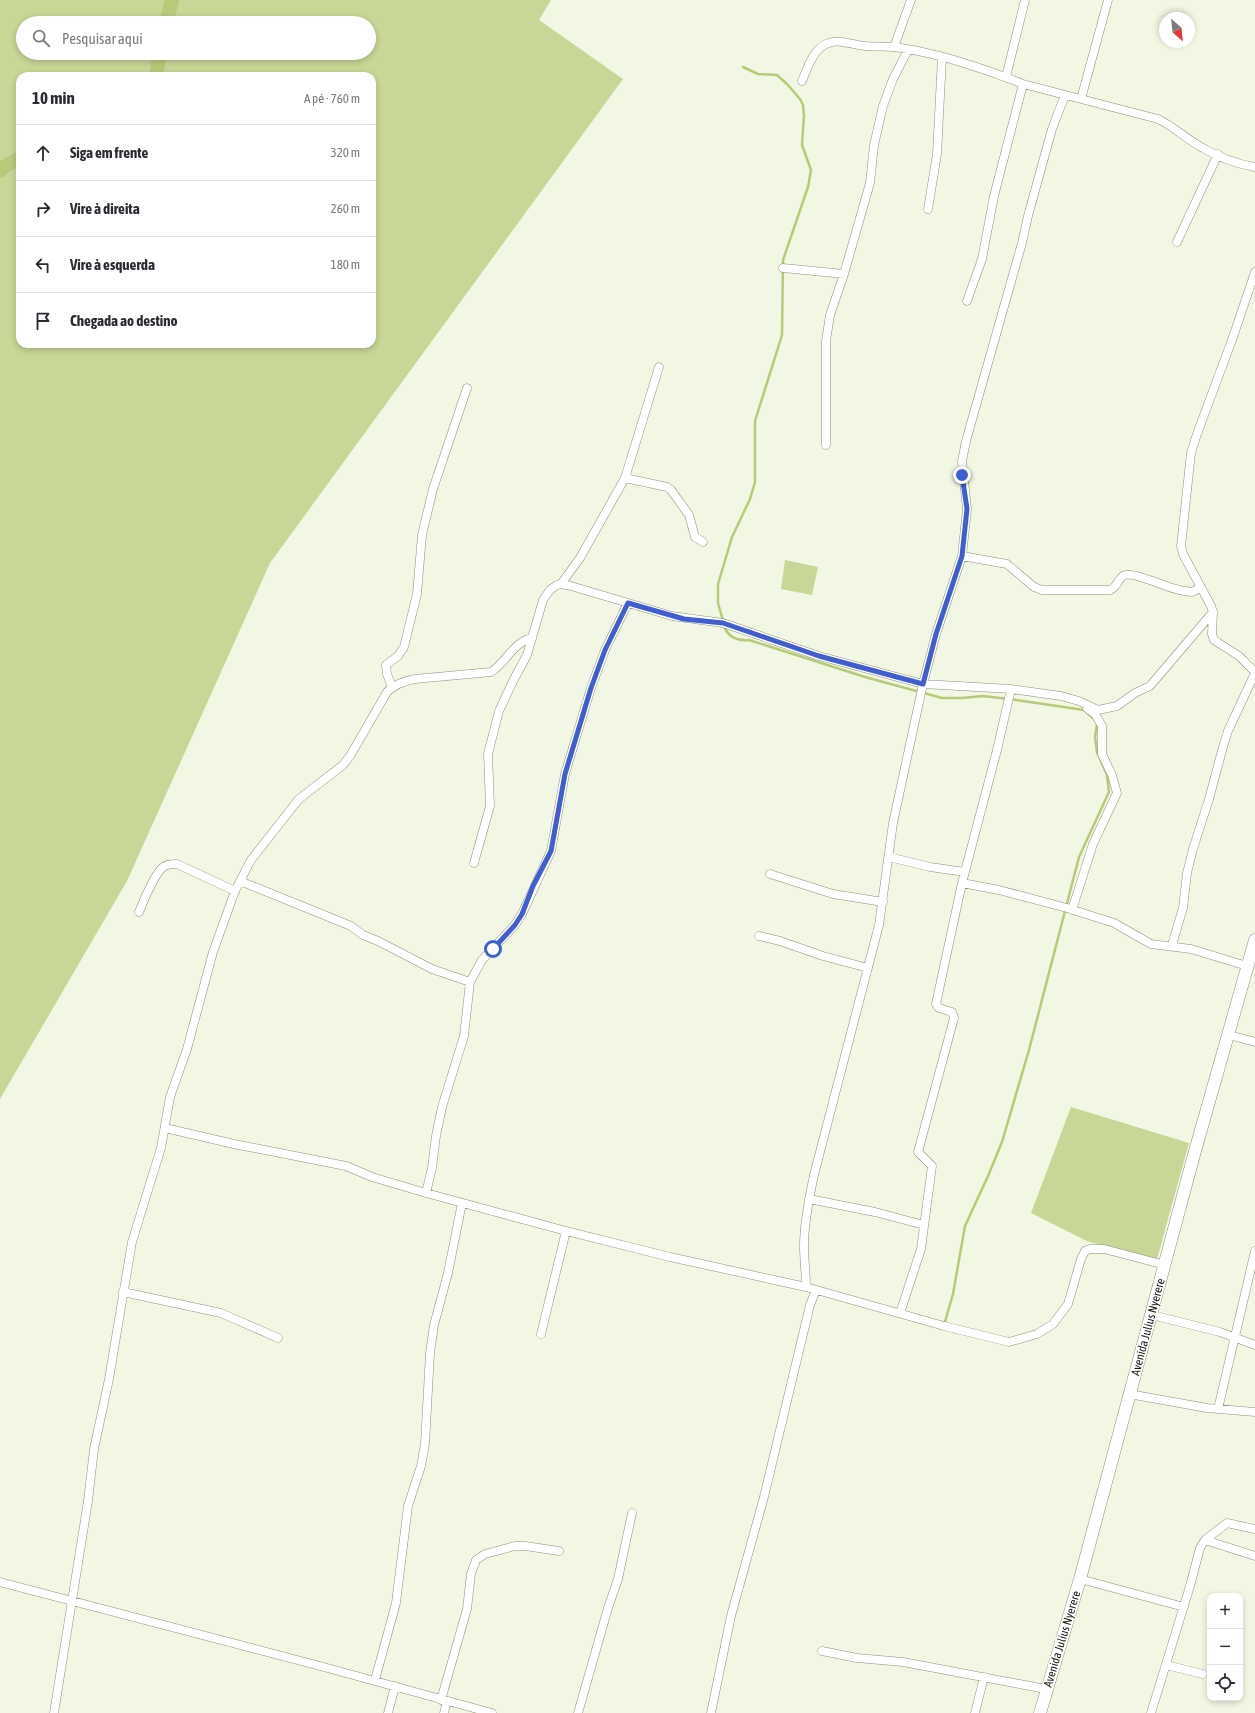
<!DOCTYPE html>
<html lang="pt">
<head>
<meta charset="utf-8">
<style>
	body { margin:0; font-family:"Asap Condensed",sans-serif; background:#f7f7f7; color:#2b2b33 }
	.controls { position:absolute; right:12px; bottom:12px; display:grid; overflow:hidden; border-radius:8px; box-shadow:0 2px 6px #0003 }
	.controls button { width:36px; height:36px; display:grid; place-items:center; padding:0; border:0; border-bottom:1px solid #e1e1e2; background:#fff; color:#2b2b33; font:20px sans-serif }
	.compass { position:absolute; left:1159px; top:12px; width:36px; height:36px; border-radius:50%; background:#fff; box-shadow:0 2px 6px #0003; rotate:153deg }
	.stop { position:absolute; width:12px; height:12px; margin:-9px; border:3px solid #415ed1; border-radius:50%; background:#fff }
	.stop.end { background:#415ed1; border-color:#fff; box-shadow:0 1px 4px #0008 }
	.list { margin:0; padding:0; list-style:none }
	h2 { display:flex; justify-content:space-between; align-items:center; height:52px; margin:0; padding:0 16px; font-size:17px }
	h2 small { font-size:13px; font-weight:400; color:#7c7c81 }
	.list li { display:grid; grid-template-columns:26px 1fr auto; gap:12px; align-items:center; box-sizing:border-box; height:56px; padding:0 16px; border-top:1px solid #e1e1e2 }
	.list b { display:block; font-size:15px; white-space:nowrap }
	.list em { font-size:13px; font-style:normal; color:#7c7c81 }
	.icon { flex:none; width:22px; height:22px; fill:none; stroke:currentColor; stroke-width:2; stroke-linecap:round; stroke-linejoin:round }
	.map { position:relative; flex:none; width:1255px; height:1713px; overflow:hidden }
	.search { position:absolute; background:#fff; box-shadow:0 2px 6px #0003; left:16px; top:16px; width:360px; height:44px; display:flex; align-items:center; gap:10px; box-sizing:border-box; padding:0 14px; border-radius:22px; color:#7c7c81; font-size:15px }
	.panel { position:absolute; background:#fff; box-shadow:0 2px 6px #0003; left:16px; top:72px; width:360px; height:276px; border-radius:12px }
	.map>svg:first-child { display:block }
</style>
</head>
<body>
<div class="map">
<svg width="1255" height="1713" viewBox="0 0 1255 1713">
	<rect width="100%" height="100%" fill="#f1f7e2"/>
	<path fill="#c8d697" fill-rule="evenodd" d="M0 0H551L539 20 623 79 270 563 127 881 0 1099ZM23 23H369V53H23ZM20 76H372V344H20Z
		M785 560 818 567 812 595 781 589Z
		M1071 1107 1189 1143 1157 1259 1089 1242 1031 1213Z"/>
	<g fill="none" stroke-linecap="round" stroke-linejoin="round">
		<path stroke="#b8ca78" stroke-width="2.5" d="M723 621 718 603V584L732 537 750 499 755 482V421L782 335 783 260 808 187 811 170 802 145 804 115 803 105 800 99 787 84 777 75 758 74 743 67
			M724 626C728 637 737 641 749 640L865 677 942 698H962L983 696 1009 699 1084 710 1095 720
			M944 1325 953 1294 965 1226 988 1176 1002 1142 1029 1050 1079 857 1109 792 1107 775 1097 752 1095 737 1097 724"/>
		<path stroke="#b8ca78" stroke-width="14" d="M166 23 172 0
			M156 76 160 53
			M0 171 5 166 20 158"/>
		<defs>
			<path id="street" d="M894 47 911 0
				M1006 77 1025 0
				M802 81C807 69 813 50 826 44 839 38 852 45 865 46 874 47 883 46 892 47 932 51 986 69 1023 84L1158 119C1175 127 1187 140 1203 148 1218 157 1238 164 1255 167
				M1065 95 1052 129 1028 216 1022 243 966 441 962 461 967 509 962 556 936 634 923 684 893 823 879 925 814 1175C809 1198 804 1222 804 1246 804 1260 806 1273 806 1287L944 1326 1009 1342 1037 1334 1053 1324 1068 1304 1081 1259 1085 1251 1090 1249H1104L1165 1265
				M1081 99 1108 0
				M928 209 937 154 942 58
				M1177 242 1218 154
				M783 268 844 274
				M1255 272 1232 340 1197 434 1191 453 1181 546 1183 554 1211 606 1213 612 1212 634 1214 640 1239 656 1255 672
				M967 301 982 259 994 196 1023 84
				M826 445V341L830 315 844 274 870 183 874 145 883 106 893 79 908 50
				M625 478 667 487 671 490 689 515 695 537 703 542
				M962 556 1007 564 1034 587 1042 590H1110C1118 587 1118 577 1125 575 1134 572 1166 587 1176 589 1181 591 1187 591 1192 592L1200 588
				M561 584 580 558 625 478 659 367
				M392 687 387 674 386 665 398 656 404 647 417 594 422 535 433 489 467 388
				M889 857 930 867 965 872
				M474 863 490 806 488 754 499 711 513 681 527 655 543 600 550 590 557 585 561 584 571 586 672 616 723 623 819 656 923 684 1011 689 1061 696 1079 701 1098 710 1117 706 1135 693 1150 686 1213 612
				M770 874 833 894 883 902
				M240 881 351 926 363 935 378 941 432 969 470 982
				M962 883 999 890 1067 908 1114 923 1151 944 1191 949 1247 966
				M1072 910 1093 844 1117 793 1112 775 1102 754V726L1095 714 1087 708
				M139 912C144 900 153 877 162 868 166 864 172 864 177 864L235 891
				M759 936 780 941 823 956 868 968
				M1172 945 1183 908 1187 873 1193 849 1209 799 1223 747 1228 731 1255 673
				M1229 1035 1255 1042
				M165 1128 234 1144 346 1166 372 1177 426 1193 566 1231 670 1257 806 1287
				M426 1193 432 1168 436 1136 442 1107 464 1036 470 982 482 960 515 925 522 914 551 851 565 774 591 688 605 650 628 603
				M809 1199 875 1212 924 1225
				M123 1292 221 1313 278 1338
				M900 1313 921 1249 932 1166 918 1152 954 1018 952 1012 939 1008 936 1004 962 883 997 750 1011 689
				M1152 1315 1220 1332 1255 1345
				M541 1334 566 1231
				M1129 1394 1207 1408 1255 1412
				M1218 1409 1255 1251
				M1205 1540 1255 1556
				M1080 1579 1184 1607
				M0 1582 320 1666 492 1713
				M822 1651 857 1658 903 1662 1046 1689
				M1166 1665 1203 1674
				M375 1680 396 1603 408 1506 421 1466 425 1444 430 1353 434 1325 448 1273 462 1203
				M441 1700 467 1609 471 1574 476 1560 485 1554 515 1546H525L559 1551
				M54 1713 88 1501 94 1449 109 1379 132 1242 161 1148 170 1097 187 1049 213 952 235 891 251 860 299 799 343 765 350 756 387 692C395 684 404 681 415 679L491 672C506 663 513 642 532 638
				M388 1713 395 1686
				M444 1713 447 1701
				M578 1713 608 1608 618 1579 632 1513
				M711 1713 731 1616 764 1497 810 1305 816 1290
				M975 1713 984 1677
				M1151 1713 1190 1586 1200 1548 1205 1540 1227 1523 1255 1529"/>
			<path id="secondary" d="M1040 1713 1080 1579 1195 1151 1255 940"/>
		</defs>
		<use href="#street" stroke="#8c907e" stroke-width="9"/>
		<use href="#secondary" stroke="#8c907e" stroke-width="13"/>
		<use href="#street" stroke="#fff" stroke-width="8"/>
		<use href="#secondary" stroke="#fff" stroke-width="12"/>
	</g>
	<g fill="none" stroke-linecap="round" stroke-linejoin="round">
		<path stroke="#415ed1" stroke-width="5" d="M493 949 515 925 522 914 533 886 551 851 565 774 591 688 605 650 628 603 684 619 723 623 819 656 923 684 936 634 962 556 967 509 962 475"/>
	</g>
	<g text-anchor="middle" stroke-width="3" stroke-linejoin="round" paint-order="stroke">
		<g font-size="12" fill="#181a13" stroke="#fff">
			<text transform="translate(1148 1327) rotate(-75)" y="4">Avenida Julius Nyerere</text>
			<text transform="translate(1062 1639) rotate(-73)" y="4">Avenida Julius Nyerere</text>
		</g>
	</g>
</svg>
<div class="controls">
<button>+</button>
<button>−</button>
<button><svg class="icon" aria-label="locate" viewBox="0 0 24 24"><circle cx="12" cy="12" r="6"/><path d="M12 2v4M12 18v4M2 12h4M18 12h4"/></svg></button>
</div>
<svg class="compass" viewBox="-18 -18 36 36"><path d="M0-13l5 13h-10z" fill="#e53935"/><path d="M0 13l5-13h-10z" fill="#7c7c81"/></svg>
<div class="stop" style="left:493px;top:949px"></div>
<div class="stop end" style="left:962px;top:475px"></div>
<div class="search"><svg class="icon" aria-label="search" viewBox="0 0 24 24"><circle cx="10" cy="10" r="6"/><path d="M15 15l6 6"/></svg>Pesquisar aqui</div>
<section class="panel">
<h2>10 min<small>A pé · 760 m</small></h2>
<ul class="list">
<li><svg class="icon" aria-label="ahead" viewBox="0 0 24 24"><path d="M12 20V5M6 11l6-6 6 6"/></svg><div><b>Siga em frente</b></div><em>320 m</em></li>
<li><svg class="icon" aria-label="right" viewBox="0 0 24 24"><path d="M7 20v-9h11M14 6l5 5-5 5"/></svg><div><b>Vire à direita</b></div><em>260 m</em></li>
<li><svg class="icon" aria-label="left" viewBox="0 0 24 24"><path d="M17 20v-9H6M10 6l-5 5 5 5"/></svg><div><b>Vire à esquerda</b></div><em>180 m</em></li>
<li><svg class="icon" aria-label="arrive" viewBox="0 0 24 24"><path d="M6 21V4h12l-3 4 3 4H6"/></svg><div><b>Chegada ao destino</b></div></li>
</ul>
</section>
</div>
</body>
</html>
